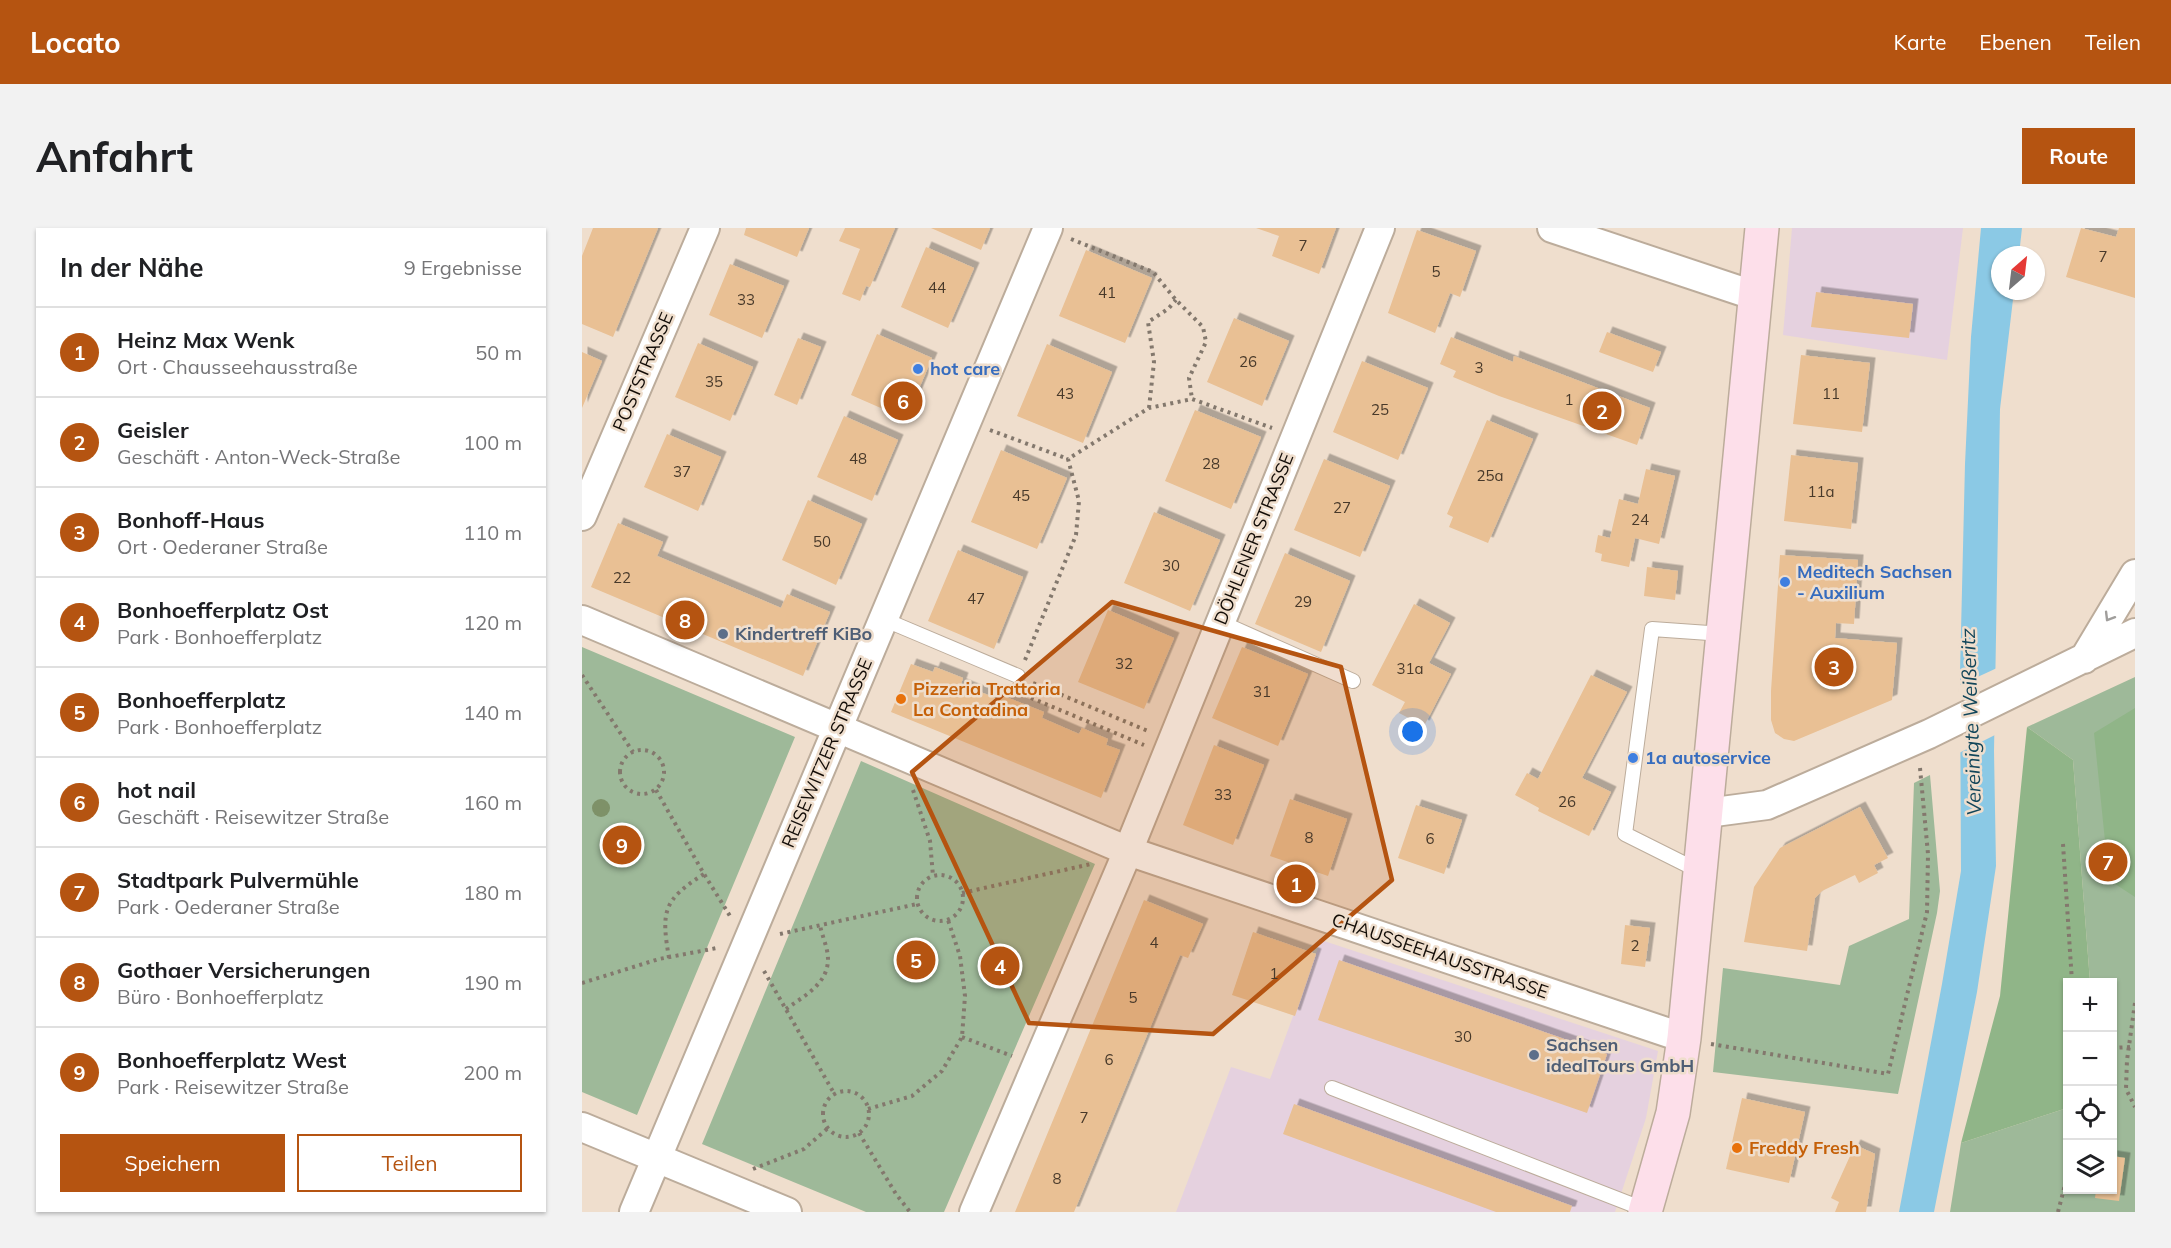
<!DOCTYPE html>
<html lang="de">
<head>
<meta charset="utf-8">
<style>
	body { margin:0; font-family:Mulish,sans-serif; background:#f2f2f2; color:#202124 }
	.controls { position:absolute; right:18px; bottom:18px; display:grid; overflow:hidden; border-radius:0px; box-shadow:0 2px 4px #0004 }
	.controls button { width:54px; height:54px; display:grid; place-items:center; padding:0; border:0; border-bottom:2px solid #e0e0e0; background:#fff; color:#202124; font:30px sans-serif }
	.compass { position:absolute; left:1409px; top:18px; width:54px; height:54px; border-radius:50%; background:#fff; box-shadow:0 2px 4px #0004; rotate:28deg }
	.you { position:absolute; left:831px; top:504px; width:21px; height:21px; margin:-15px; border:4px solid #fff; border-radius:50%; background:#1a73e8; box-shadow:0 0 0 9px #1a73e833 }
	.badge { display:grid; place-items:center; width:39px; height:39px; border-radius:50%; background:#b55411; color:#fff; font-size:20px; font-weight:700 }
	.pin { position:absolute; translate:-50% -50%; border:3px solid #fff; box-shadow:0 2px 6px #0006 }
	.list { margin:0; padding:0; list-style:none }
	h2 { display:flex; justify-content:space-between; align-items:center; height:78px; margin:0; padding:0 24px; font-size:26px }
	h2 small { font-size:20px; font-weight:400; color:#757577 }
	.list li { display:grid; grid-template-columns:39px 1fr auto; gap:18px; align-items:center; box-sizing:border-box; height:90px; padding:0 24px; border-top:2px solid #e0e0e0 }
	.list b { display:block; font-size:22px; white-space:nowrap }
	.list p { margin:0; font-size:20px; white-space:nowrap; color:#757577 }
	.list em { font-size:20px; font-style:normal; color:#757577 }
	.actions { display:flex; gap:12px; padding:18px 24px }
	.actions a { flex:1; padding:14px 0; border:2px solid #b55411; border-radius:0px; text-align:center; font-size:21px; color:#b55411 }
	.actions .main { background:#b55411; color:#fff }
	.icon { flex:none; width:33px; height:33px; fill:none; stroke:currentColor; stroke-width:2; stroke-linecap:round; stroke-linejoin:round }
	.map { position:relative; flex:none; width:1553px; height:984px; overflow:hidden; border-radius:0px }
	header { display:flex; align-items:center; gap:36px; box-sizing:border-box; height:84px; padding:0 30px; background:#b55411; color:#fff }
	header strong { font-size:28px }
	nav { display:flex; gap:33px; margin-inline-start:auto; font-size:21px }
	.intro { display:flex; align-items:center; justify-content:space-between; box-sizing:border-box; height:144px; padding:0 36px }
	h1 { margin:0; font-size:42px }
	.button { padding:15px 27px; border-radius:0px; background:#b55411; color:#fff; font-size:21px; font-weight:700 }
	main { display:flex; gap:36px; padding:0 36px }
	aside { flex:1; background:#fff; border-radius:0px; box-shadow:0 2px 4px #0004 }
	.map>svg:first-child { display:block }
</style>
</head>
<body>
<header>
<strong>Locato</strong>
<nav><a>Karte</a><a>Ebenen</a><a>Teilen</a></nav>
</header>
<div class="intro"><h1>Anfahrt</h1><a class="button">Route</a></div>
<main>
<aside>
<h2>In der Nähe<small>9 Ergebnisse</small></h2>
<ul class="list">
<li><span class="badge">1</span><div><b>Heinz Max Wenk</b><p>Ort · Chausseehausstraße</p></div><em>50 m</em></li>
<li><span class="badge">2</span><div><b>Geisler</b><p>Geschäft · Anton-Weck-Straße</p></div><em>100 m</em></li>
<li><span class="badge">3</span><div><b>Bonhoff-Haus</b><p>Ort · Oederaner Straße</p></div><em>110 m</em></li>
<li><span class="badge">4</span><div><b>Bonhoefferplatz Ost</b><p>Park · Bonhoefferplatz</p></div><em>120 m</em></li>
<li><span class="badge">5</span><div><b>Bonhoefferplatz</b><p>Park · Bonhoefferplatz</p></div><em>140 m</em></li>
<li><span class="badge">6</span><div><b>hot nail</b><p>Geschäft · Reisewitzer Straße</p></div><em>160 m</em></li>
<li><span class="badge">7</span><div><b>Stadtpark Pulvermühle</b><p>Park · Oederaner Straße</p></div><em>180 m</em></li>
<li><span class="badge">8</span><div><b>Gothaer Versicherungen</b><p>Büro · Bonhoefferplatz</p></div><em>190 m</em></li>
<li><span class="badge">9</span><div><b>Bonhoefferplatz West</b><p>Park · Reisewitzer Straße</p></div><em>200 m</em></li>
</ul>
<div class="actions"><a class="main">Speichern</a><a>Teilen</a></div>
</aside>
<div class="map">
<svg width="1553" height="984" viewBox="0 0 1553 984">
	<defs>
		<filter id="shadow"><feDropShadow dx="5.5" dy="-5.5" stdDeviation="0" flood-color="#0004"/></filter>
	</defs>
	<rect width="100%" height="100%" fill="#efdecd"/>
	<path fill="#e5d1df" d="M1210 0H1381L1365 132 1201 107Z
		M739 712 1076 823 1064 890 1033 984H594L649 839 688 851Z"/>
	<path fill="#9eb999" d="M0 419 213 509 55 887 0 864Z
		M1553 449V984H1368L1379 915 1485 880 1486 962H1530V754H1508L1491 532 1445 499Z
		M279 533 513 636 362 984H284L120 916Z
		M1348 547 1358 663 1355 685 1316 866 1131 844 1141 740 1258 757 1267 718 1327 691 1332 555Z"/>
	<path fill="#90b588" d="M1553 480V669L1527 652 1512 505Z
		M1445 499 1491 532 1508 754H1486L1485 880 1379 915 1418 768Z"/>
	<path fill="#8bc9e5" d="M1399 0H1440L1437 27H1418V63H1432L1418 181 1412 523 1414 638 1395 764 1352 984H1317L1360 756 1379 643 1378 445 1383 236 1389 109Z"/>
	<path fill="#efdecd" d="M1415 440V506L1377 525 1376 458Z"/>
	<path fill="#e9c094" filter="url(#shadow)" d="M11 0H76L31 109 0 96V28Z
		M164 0H227L215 29 162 7Z
		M263 0H313L288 59 284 58 278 73 260 66 278 21 257 13Z
		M349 0H408L399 22Z
		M674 0H754L737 46 690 28 697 8Z
		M1499 0 1534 9 1537 0H1553V70L1484 49Z
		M835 2 894 23 878 69 868 65 853 105 806 85Z
		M344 19 392 40 366 100 319 79Z
		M504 22 570 50 543 115 477 88Z
		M148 36 202 58 180 110 127 87Z
		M1234 64 1331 76 1327 110 1229 99Z
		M652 90 707 113 680 178 625 154Z
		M1025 104 1079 124 1071 144 1017 124Z
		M295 106 350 130 324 191 269 167Z
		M869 109 931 134 932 128 1068 180 1055 217 917 168 871 149 874 143 858 136Z
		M216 110 239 119 215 177 192 167Z
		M116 115 171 139 148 193 93 169Z
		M465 116 530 144 501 215 435 188Z
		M0 124 20 133 0 180Z
		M1219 127 1288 135 1280 204 1211 196Z
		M780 133 846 160 816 232 751 204Z
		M613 182 679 209 649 281 583 253Z
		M262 188 316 212 290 273 235 249Z
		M905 192 951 211 906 315 867 299 871 289 865 286Z
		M85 206 139 229 116 283 62 259Z
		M419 222 485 250 455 321 389 294Z
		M1209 227 1276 235 1269 301 1202 293Z
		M742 231 808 258 778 329 712 302Z
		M1064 241 1093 248 1077 316 1053 310 1047 339 1019 333 1020 326 1013 324 1016 307 1028 310 1037 271 1056 276Z
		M226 272 280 296 254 357 200 332Z
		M572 284 638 312 608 383 542 355Z
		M36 295 81 314 75 328 199 380 205 366 248 384 221 448 9 359Z
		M376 322 441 349 412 421 346 393Z
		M703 325 768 353 739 424 673 396Z
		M1198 327 1276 332 1272 396 1254 395 1253 410 1315 415 1310 472 1212 513 1202 511 1193 505 1189 492V463Z
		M1065 339 1096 343 1093 372 1062 368Z
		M832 376 868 395 847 435 869 446 842 498 817 485 823 474 790 457Z
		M526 382 592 410 562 481 496 454Z
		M660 419 726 446 696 518 630 490Z
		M329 436 351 444 353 439 381 450 379 456 418 472 419 467 462 484 460 490 497 506 500 500 526 511 524 517 538 522 519 570 309 484Z
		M1009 447 1045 464 1000 550 1029 564 1007 608 956 583 957 580 933 567 945 545 956 551Z
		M632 517 682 537 651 617 601 597Z
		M708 571 765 591 746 648 688 628Z
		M834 577 880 592 862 646 816 630Z
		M1278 579 1306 630 1292 637 1296 645 1277 655 1273 647 1240 663 1233 670 1225 723 1162 714 1172 659 1198 620Z
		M562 672 621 696 606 730 598 727 492 984H433Z
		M1043 697 1068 700 1063 739 1039 736Z
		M671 704 734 726 713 788 650 767Z
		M757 732 1025 826 1005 885 736 792Z
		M1160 870 1223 884 1207 955 1144 941Z
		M712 876 990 978 988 984H914L701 906Z
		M1273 917 1293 926 1284 984H1253L1257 974 1249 970Z
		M1530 928 1543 930 1537 973 1513 970 1514 962H1530Z"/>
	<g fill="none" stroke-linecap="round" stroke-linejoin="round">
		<defs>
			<path id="lane" d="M301 391 436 448
				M638 394 771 453
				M1117 643 1043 606 1070 401 1141 406
				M750 860 1064 982"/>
			<path id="street" d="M970 0 1174 68
				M0 288 123 0
				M0 392 546 623 1102 810
				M1502 431 1553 346
				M1125 585 1185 577 1347 506 1553 405
				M0 899 205 984
				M52 984 466 0
				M392 984 546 623 798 0"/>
			<path id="secondary" d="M1063 984 1091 885 1102 810 1180 0"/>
		</defs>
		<use href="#lane" stroke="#bcac9b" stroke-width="16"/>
		<use href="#street" stroke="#bcac9b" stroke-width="32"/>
		<use href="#secondary" stroke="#bcac9b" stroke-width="36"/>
		<path stroke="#83786d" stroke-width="4" stroke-dasharray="3 4.5" stroke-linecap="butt" d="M489 11 571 44 594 72 621 99 624 114 607 150 610 171
			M567 180 572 134 566 94 586 81 594 72
			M408 202 486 231
			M443 432 494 307 497 273 486 231 567 180 610 171 690 200
			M0 447 51 524
			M451 455 566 503
			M442 467 562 517
			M38 544a22 22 0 1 1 44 0a22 22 0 1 1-44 0Z
			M74 562 122 646 148 688
			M331 562 348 613 351 648
			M1481 616 1490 754
			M335 670a23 23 0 1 1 46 0a23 23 0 1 1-46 0Z
			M380 665 509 636
			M198 706 335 676
			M87 730C79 683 81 672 122 646
			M182 743 253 867
			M0 755 77 731 135 720
			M1553 775 1545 832 1544 861 1553 879
			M204 781C222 768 246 756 246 731 246 720 240 708 238 697
			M380 809 430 828
			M1129 816 1306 846 1345 684 1346 626 1338 540
			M1530 820 1548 819
			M241 886a23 23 0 1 1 46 0a23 23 0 1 1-46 0Z
			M286 881 330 868 360 843 380 809 383 768 378 728 366 692
			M277 905 314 966 328 984
			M171 941 222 921 246 900
			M1476 984 1484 953 1486 934"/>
		<use href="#lane" stroke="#fff" stroke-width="14"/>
		<use href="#street" stroke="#fff" stroke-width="28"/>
		<use href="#secondary" stroke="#fddfea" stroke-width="33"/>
	</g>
	<circle fill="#7e9168" cx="19" cy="580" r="9"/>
	<defs><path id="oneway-chevron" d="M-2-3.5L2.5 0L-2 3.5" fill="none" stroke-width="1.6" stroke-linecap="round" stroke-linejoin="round" transform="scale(1.5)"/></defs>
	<use stroke="#a09e9c" href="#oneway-chevron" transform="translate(1527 389) rotate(121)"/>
	<path fill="#b55411" fill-opacity="0.2" stroke="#b55411" stroke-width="4.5" stroke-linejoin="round" d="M530 374 759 439 810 652 631 806 447 795 330 544Z"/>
	<g fill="#3f7fe0" stroke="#efdecd" stroke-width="2">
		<circle cx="336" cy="141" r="6"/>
		<circle cx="1203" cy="354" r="6"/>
		<circle cx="1051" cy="530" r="6"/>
	</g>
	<g fill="#5c6f8a" stroke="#efdecd" stroke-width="2">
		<circle cx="141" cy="406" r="6"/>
		<circle cx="952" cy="827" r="6"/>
	</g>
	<g fill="#e8710a" stroke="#efdecd" stroke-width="2">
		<circle cx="319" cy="471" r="6"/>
		<circle cx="1155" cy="920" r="6"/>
	</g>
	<g text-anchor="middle" stroke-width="5" stroke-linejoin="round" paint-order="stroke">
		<g font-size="15" fill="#48392a">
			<text x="721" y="23">7</text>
			<text x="1521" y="34">7</text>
			<text x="854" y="49">5</text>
			<text x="355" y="65">44</text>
			<text x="525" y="70">41</text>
			<text x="164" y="77">33</text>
			<text x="666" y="139">26</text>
			<text x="897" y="145">3</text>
			<text x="132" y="159">35</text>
			<text x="483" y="171">43</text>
			<text x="1249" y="171">11</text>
			<text x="987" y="177">1</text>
			<text x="798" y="187">25</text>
			<text x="276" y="236">48</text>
			<text x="629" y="241">28</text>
			<text x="100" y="249">37</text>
			<text x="908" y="253">25a</text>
			<text x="1239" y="269">11a</text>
			<text x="439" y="273">45</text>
			<text x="760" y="285">27</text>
			<text x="1058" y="297">24</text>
			<text x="240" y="319">50</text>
			<text x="589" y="343">30</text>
			<text x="40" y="355">22</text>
			<text x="394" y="376">47</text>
			<text x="721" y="379">29</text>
			<text x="542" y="441">32</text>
			<text x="828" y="446">31a</text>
			<text x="680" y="469">31</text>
			<text x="641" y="572">33</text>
			<text x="985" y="579">26</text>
			<text x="727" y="615">8</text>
			<text x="848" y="616">6</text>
			<text x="572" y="720">4</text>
			<text x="1053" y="723">2</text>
			<text x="692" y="751">1</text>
			<text x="551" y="775">5</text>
			<text x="881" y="814">30</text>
			<text x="527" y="837">6</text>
			<text x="502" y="895">7</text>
			<text x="475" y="956">8</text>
		</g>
		<g font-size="18" font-weight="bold" fill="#366cbe" stroke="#efdecd" text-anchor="start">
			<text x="348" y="147">hot care</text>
			<text x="1215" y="350">Meditech Sachsen<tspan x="1215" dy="21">- Auxilium</tspan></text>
			<text x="1063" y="536">1a autoservice</text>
		</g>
		<g font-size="18" fill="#120c07" stroke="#efdecd">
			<text transform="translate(61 144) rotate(-67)" y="6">POSTSTRASSE</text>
			<text transform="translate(672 311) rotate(-68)" y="6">DÖHLENER STRASSE</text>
			<text transform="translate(245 525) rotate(-67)" y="6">REISEWITZER STRASSE</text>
			<text transform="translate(858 728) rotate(19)" y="6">CHAUSSEEHAUSSTRASSE</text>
		</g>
		<g font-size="18" font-weight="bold" fill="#4e5e75" stroke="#efdecd" text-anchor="start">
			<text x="153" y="412">Kindertreff KiBo</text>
			<text x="964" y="823">Sachsen<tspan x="964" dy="21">idealTours GmbH</tspan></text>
		</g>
		<g font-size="18" font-weight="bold" fill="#c56008" stroke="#efdecd" text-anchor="start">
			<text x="331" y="467">Pizzeria Trattoria<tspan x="331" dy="21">La Contadina</tspan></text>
			<text x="1167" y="926">Freddy Fresh</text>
		</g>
		<g font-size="20" font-style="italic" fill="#12465a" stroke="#efdecd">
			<text transform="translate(1389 494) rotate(-92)" y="7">Vereinigte Weißeritz</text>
		</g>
	</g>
</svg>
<div class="controls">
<button>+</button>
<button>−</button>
<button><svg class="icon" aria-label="locate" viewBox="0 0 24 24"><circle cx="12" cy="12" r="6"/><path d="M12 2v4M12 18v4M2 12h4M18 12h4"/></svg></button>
<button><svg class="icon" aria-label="layers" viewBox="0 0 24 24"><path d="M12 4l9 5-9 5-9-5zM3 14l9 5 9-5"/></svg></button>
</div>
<svg class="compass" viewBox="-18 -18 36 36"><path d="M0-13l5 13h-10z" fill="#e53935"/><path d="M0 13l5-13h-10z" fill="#757577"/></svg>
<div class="you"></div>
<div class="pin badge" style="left:714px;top:656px">1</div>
<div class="pin badge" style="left:1020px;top:183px">2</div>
<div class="pin badge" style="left:1252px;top:439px">3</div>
<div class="pin badge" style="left:418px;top:738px">4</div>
<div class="pin badge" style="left:334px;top:732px">5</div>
<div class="pin badge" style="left:321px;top:173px">6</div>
<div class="pin badge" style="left:1526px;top:634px">7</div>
<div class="pin badge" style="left:103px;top:392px">8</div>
<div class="pin badge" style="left:40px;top:617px">9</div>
</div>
</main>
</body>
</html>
